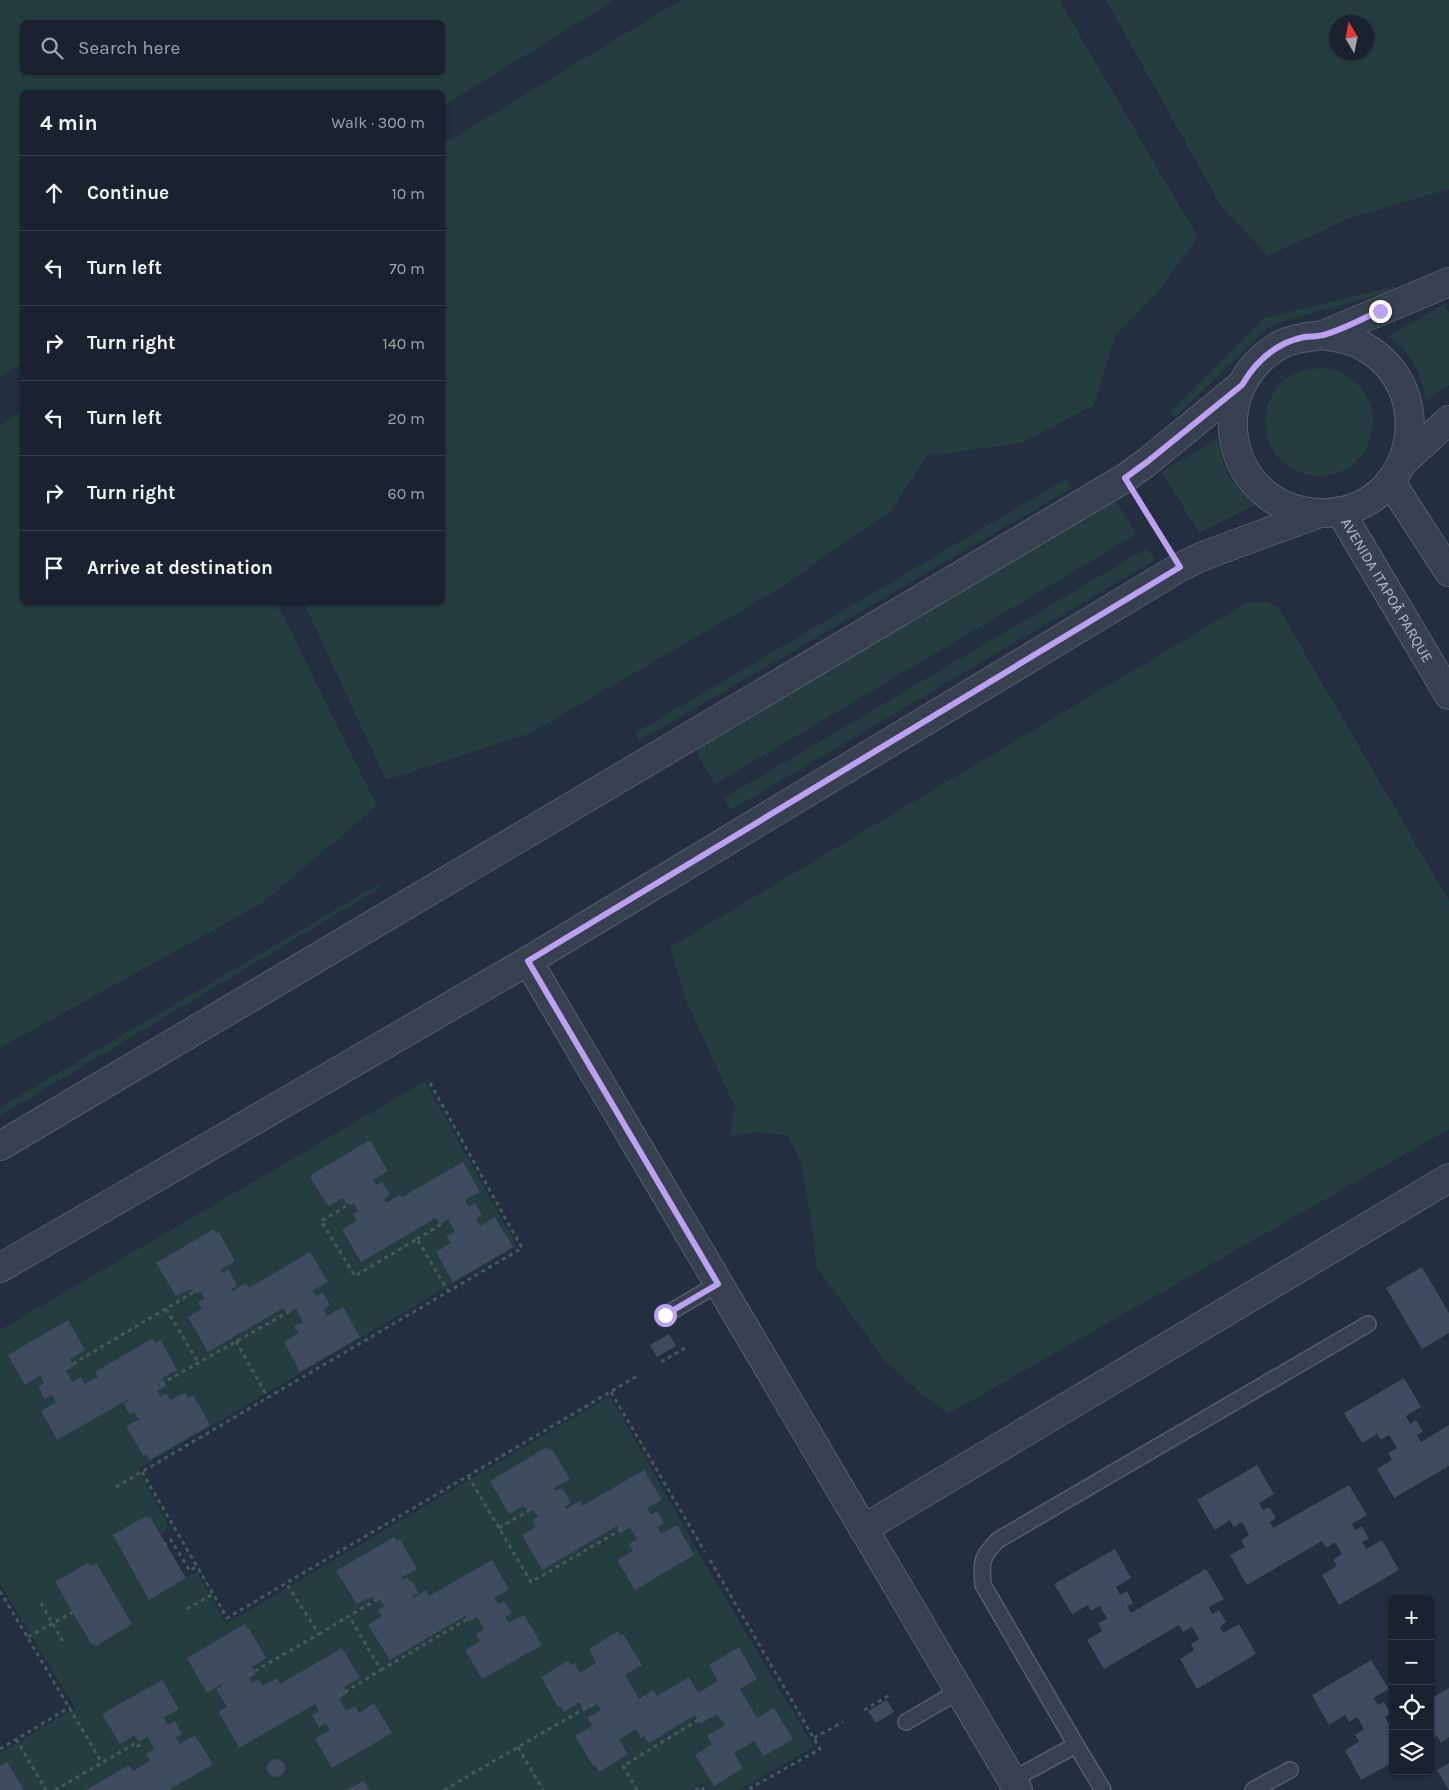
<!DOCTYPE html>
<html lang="en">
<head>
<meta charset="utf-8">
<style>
	body { margin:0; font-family:Karla,sans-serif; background:#232a37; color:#f1f3f6 }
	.controls { position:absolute; right:15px; bottom:15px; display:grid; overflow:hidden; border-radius:8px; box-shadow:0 1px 4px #0004 }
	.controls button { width:45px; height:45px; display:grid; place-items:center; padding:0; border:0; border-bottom:1px solid #383f4b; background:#1a222f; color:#f1f3f6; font:25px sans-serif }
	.compass { position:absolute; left:1329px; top:15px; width:45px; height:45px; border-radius:50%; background:#1a222f; box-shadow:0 1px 4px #0004; rotate:350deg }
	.stop { position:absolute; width:15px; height:15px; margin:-11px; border:4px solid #bca0f2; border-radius:50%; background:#fff }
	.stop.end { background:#bca0f2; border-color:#fff; box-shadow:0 1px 5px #0008 }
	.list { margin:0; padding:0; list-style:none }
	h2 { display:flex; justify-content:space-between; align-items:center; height:65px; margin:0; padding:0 20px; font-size:21px }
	h2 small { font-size:16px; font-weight:400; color:#9fa4aa }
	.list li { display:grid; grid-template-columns:32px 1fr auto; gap:15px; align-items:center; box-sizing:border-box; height:75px; padding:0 20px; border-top:1px solid #383f4b }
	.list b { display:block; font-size:19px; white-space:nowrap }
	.list em { font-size:16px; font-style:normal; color:#9fa4aa }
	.icon { flex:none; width:28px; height:28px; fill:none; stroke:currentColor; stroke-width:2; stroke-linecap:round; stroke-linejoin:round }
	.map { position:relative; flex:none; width:1449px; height:1790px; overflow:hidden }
	.search { position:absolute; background:#1a222f; box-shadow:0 1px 4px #0004; left:20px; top:20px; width:425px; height:55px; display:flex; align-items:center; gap:12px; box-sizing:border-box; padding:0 18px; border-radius:8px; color:#9fa4aa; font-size:19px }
	.panel { position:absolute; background:#1a222f; box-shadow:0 1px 4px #0004; left:20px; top:90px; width:425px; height:515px; border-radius:8px }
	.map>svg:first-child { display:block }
</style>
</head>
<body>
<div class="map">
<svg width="1449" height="1790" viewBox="0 0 1449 1790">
	<rect width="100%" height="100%" fill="#232e3f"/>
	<path fill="#253c40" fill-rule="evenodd" d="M0 0H615L443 106 442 92H22V364L0 378ZM22 22H442V72H22Z
		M683 0H1059L1198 237 1157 293 1115 336 1094 405 1021 443 927 456 893 509 774 592 529 734 386 780 304 603 442 602 443 144 674 4Z
		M1106 0H1449V189L1350 218 1268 256 1221 206ZM1336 22H1366V52H1336Z
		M1395 286 1396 290 1281 322 1267 329 1174 418 1170 412 1264 318Z
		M1444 304 1449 312V385L1426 400C1419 369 1414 357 1389 336Z
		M1265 422a54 54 0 1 1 108 0a54 54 0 1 1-108 0Z
		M22 411V602L277 603 377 806 261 904 0 1048V424Z
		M1218 438C1222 469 1232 485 1255 505L1199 533 1162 472Z
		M1066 479 1072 488 639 741 635 733Z
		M1115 500 1137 534 715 784 694 748Z
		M1147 548 1155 560 731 810 724 798Z
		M1266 601 1278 607 1449 901V1129L948 1414 917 1390 885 1361 816 1266 814 1238 801 1162 788 1136 757 1132 729 1136 735 1107 687 1003 670 947 1246 603Z
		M379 884 380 888 0 1116V1107Z
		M425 1081 517 1246 138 1469 170 1528 158 1535 183 1578 197 1572 226 1624 610 1396 703 1560 814 1747 739 1790H708L703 1783 690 1790H0V1753L75 1708 0 1584V1330Z"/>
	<path fill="#3f4b5f" d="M368 1141 369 1142H371L388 1171 373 1180 376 1185 382 1182 389 1193 390 1195 384 1199 386 1203 400 1195 402 1197 463 1162 480 1192 465 1200 469 1207 475 1203 482 1215 476 1219 480 1226 495 1217 513 1247 453 1282 436 1252 451 1243 446 1236 455 1232 448 1219 439 1225 436 1218 361 1262 342 1229 357 1221 353 1214 358 1211 353 1202V1201L347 1204 343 1198 328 1206 310 1177 311 1175Z
		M214 1229 216 1233 219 1232 235 1261 220 1270 222 1273 228 1270 231 1274 237 1286 231 1289 232 1291 246 1283 249 1288 310 1252 328 1282 313 1290 316 1296 323 1293 330 1305 324 1309 327 1316 343 1307 360 1337 300 1372 284 1342 298 1333 294 1326 303 1322 296 1309 287 1314 283 1308 208 1352 188 1317 202 1309 198 1302 204 1299 200 1291 195 1294 193 1290 192 1291 190 1289 176 1296 156 1263Z
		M1422 1267 1449 1313V1333L1422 1349 1386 1288Z
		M68 1320 85 1350 70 1359 74 1366 66 1371 72 1382 81 1377 85 1384 98 1377 95 1372 153 1338 155 1343 161 1340 177 1370 162 1378 166 1386 157 1391 161 1397 166 1393 170 1400 185 1393 188 1398 193 1395 210 1425 150 1460 146 1454 143 1455 126 1426 140 1419 138 1418 134 1412 130 1415 123 1403 130 1400 129 1399 57 1440 41 1411 56 1402 52 1395 45 1399 38 1386 44 1383 40 1376 25 1385 8 1355Z
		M669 1334 676 1346 657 1357 650 1345Z
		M1404 1378 1421 1407 1406 1416 1410 1424 1416 1420 1423 1432 1417 1435 1421 1442 1449 1425V1466L1394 1498 1377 1469 1392 1460 1388 1453 1397 1448 1389 1435 1381 1440 1377 1434 1362 1443 1344 1413Z
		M547 1447 550 1451 552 1449 570 1479 554 1488 556 1491 561 1488 565 1492 571 1503 565 1507 566 1509 580 1501 582 1506 644 1470 662 1500 647 1508 651 1515 657 1511 664 1523 658 1527 661 1534 677 1525 694 1555 635 1590 617 1560 633 1551 629 1544 637 1539 630 1527 621 1533 617 1526 542 1570 522 1535 536 1527 532 1520 538 1517 533 1510 530 1512 527 1508 525 1509 523 1506 509 1514 490 1481Z
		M1257 1465 1274 1494 1259 1503 1263 1510 1269 1507 1276 1518 1270 1522 1273 1528 1349 1485 1367 1515 1352 1524 1355 1530 1362 1526 1369 1539 1362 1542 1366 1549 1382 1540 1399 1570 1339 1605 1322 1575 1337 1566 1333 1560 1342 1554 1335 1542 1326 1548 1322 1541 1247 1585 1230 1555 1245 1547 1241 1540 1249 1535 1242 1522 1234 1527 1230 1520 1215 1530 1197 1500Z
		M146 1516 147 1519 150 1517 186 1578 149 1600 113 1535Z
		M394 1537 397 1541 400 1539 417 1569 402 1577 403 1580 407 1578 411 1582 412 1581 419 1593 412 1596 413 1598 426 1590 429 1596 492 1560 509 1589 494 1598 498 1604 504 1601 512 1613 505 1617 509 1623 524 1615 542 1645 482 1679 465 1650 480 1641 476 1634 484 1629 477 1617 469 1622 465 1616 390 1660 368 1625 382 1616 378 1610 384 1606 380 1600 377 1602 374 1597 371 1599 370 1597 357 1604 336 1571Z
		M1115 1549 1131 1578 1116 1587 1120 1595 1127 1591 1133 1603 1127 1606 1131 1613 1206 1569 1224 1599 1209 1607 1212 1614 1219 1610 1226 1622 1220 1627 1223 1633 1239 1624 1256 1654 1197 1689 1180 1659 1194 1650 1191 1644 1199 1639 1192 1627 1183 1632 1179 1625 1104 1669 1087 1640 1102 1631 1098 1623 1107 1619 1100 1606 1091 1611 1088 1605 1072 1614 1054 1584Z
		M88 1563 91 1566 97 1564 132 1624 96 1646 94 1643 92 1645 55 1582Z
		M245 1624 248 1629 249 1628 266 1658 252 1667 256 1674 249 1678 253 1683 258 1679 263 1686 277 1678 280 1684 342 1648 360 1678 344 1687 348 1693 339 1699 346 1711 355 1706 359 1713 374 1703 392 1733 332 1768 315 1739 330 1730 326 1723 319 1727 312 1715 319 1711 315 1704 239 1748 219 1712 227 1707 216 1689 222 1686 221 1684 207 1693 187 1658Z
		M618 1631 621 1636 623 1634 642 1665 625 1675 639 1699 653 1690 657 1696 689 1677 698 1693 718 1681 709 1665 739 1647 757 1679 740 1689 757 1718 774 1708 793 1739 764 1756 754 1741 734 1753 743 1768 714 1786 695 1755 712 1744 707 1736 725 1725 717 1714 700 1724 695 1715 649 1743 644 1736 641 1738 636 1729 619 1740 628 1754 599 1772 595 1765 593 1766 575 1736 592 1726 587 1718 601 1710 597 1704 585 1711 579 1702 564 1712 560 1706 558 1707 541 1677 568 1661 571 1665 574 1663 580 1673 596 1663 589 1649Z
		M1371 1660 1389 1689 1373 1698 1378 1705 1384 1702 1391 1713 1385 1717 1388 1723 1393 1721V1762L1361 1780 1345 1750 1359 1742 1355 1735 1364 1729 1357 1717 1349 1722 1345 1715 1329 1725 1312 1695Z
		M162 1680 179 1709 164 1717 168 1725 175 1721 182 1734 176 1737 180 1744 195 1735 213 1764 169 1790H86L129 1765 133 1771 150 1761 146 1754 154 1749 148 1737 139 1742 135 1735 120 1744 102 1714Z
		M1449 1688V1737L1441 1743 1437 1736 1430 1740V1699Z
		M887 1700 894 1712 876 1723 868 1711Z
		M267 1768a9 9 0 1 1 18 0a9 9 0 1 1-18 0Z
		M7 1762 11 1768 24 1790H0V1766Z
		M1449 1763V1790L1437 1770Z
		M363 1781 370 1790H347Z"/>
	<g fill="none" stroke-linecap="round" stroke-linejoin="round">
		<defs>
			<path id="service" d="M665 1315 718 1284
				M906 1722 959 1691
				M1076 1745 1103 1790
				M1012 1780 1076 1745 983 1585C981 1562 981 1557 998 1540L1368 1324
				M1253 1790 1290 1770"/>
			<g id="minor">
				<path d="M1323 335C1336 337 1350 339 1363 346 1444 391 1413 516 1320 513 1226 510 1200 388 1282 344 1295 338 1309 337 1323 335L1449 282"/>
				<path d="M1401 464 1449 420"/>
				<path d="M1390 481 1449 572"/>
				<path id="s1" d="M1340 511 1449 695"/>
				<path d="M528 961 1018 1790"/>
				<path d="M0 1146 1125 478 1147 462 1241 385"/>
				<path d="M0 1268 528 961 1180 567 1203 556 1320 513"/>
				<path d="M863 1529 1449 1178"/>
			</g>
		</defs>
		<use href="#service" stroke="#555e6d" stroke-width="18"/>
		<use href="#minor" stroke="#555e6d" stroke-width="30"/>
		<path stroke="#43595d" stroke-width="3" stroke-dasharray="4 4" stroke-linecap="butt" d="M1142 506 1163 539
			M353 1202 321 1221 355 1276 417 1239 448 1291
			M417 1239 443 1223
			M166 1309 198 1362
			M236 1341 268 1398
			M661 1362 685 1348
			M66 1368 199 1289
			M154 1388 290 1311
			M611 1392 705 1552
			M142 1472 227 1618 639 1375
			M468 1476 531 1582 622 1529
			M116 1487 522 1248 430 1083
			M499 1528 533 1508
			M163 1545 171 1540 190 1571 197 1566
			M710 1560 820 1749 747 1790
			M0 1591 102 1763
			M41 1603 63 1642
			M187 1609 213 1594
			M319 1634 379 1598
			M28 1637 73 1612
			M381 1670 469 1618
			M248 1675 319 1634 286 1583
			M338 1696 381 1670 349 1616
			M864 1710 890 1695
			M814 1738 843 1722
			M16 1739 46 1790
			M518 1747 543 1790
			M0 1749 70 1707
			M55 1790 136 1743 138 1746 143 1743
			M444 1790 596 1702
			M637 1790 623 1766 708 1714
			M695 1790 702 1787 704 1790"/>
		<use href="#service" stroke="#37404f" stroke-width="15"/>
		<use href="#minor" stroke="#37404f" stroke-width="28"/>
	</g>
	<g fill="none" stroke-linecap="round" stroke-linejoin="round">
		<path stroke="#bca0f2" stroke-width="6" d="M665 1315 718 1284 528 961 1180 567 1125 478 1147 462 1242 385C1256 361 1276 343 1304 337 1310 336 1317 337 1323 335 1342 330 1361 319 1380 311"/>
	</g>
	<g text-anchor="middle" stroke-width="5" stroke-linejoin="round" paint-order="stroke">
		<g font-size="15" fill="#b3bbca" stroke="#1c2534">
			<text dy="5" stroke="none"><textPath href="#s1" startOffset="92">AVENIDA ITAPOÃ PARQUE</textPath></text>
		</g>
	</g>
</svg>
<div class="controls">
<button>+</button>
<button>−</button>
<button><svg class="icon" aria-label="locate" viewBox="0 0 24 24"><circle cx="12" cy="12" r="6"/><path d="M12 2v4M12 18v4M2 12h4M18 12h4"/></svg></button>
<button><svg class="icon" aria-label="layers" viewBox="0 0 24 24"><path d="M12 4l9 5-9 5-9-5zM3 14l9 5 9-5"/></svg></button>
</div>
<svg class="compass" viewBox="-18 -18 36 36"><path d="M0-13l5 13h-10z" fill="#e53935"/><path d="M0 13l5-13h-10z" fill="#9fa4aa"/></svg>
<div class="stop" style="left:665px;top:1315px"></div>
<div class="stop end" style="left:1380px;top:311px"></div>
<div class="search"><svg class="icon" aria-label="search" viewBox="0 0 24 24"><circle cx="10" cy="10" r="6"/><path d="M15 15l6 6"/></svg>Search here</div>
<section class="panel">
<h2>4 min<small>Walk · 300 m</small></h2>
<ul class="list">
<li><svg class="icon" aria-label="ahead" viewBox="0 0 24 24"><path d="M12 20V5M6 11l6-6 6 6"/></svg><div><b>Continue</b></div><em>10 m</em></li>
<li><svg class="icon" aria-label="left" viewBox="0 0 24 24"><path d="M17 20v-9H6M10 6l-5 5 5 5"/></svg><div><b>Turn left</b></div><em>70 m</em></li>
<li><svg class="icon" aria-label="right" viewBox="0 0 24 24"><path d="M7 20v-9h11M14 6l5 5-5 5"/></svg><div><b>Turn right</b></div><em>140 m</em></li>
<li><svg class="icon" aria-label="left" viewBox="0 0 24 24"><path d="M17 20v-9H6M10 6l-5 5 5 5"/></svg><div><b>Turn left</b></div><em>20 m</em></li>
<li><svg class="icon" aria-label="right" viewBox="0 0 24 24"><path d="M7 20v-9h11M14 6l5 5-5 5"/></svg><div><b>Turn right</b></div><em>60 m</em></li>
<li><svg class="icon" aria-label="arrive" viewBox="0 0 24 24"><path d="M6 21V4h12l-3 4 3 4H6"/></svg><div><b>Arrive at destination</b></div></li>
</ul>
</section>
</div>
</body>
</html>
